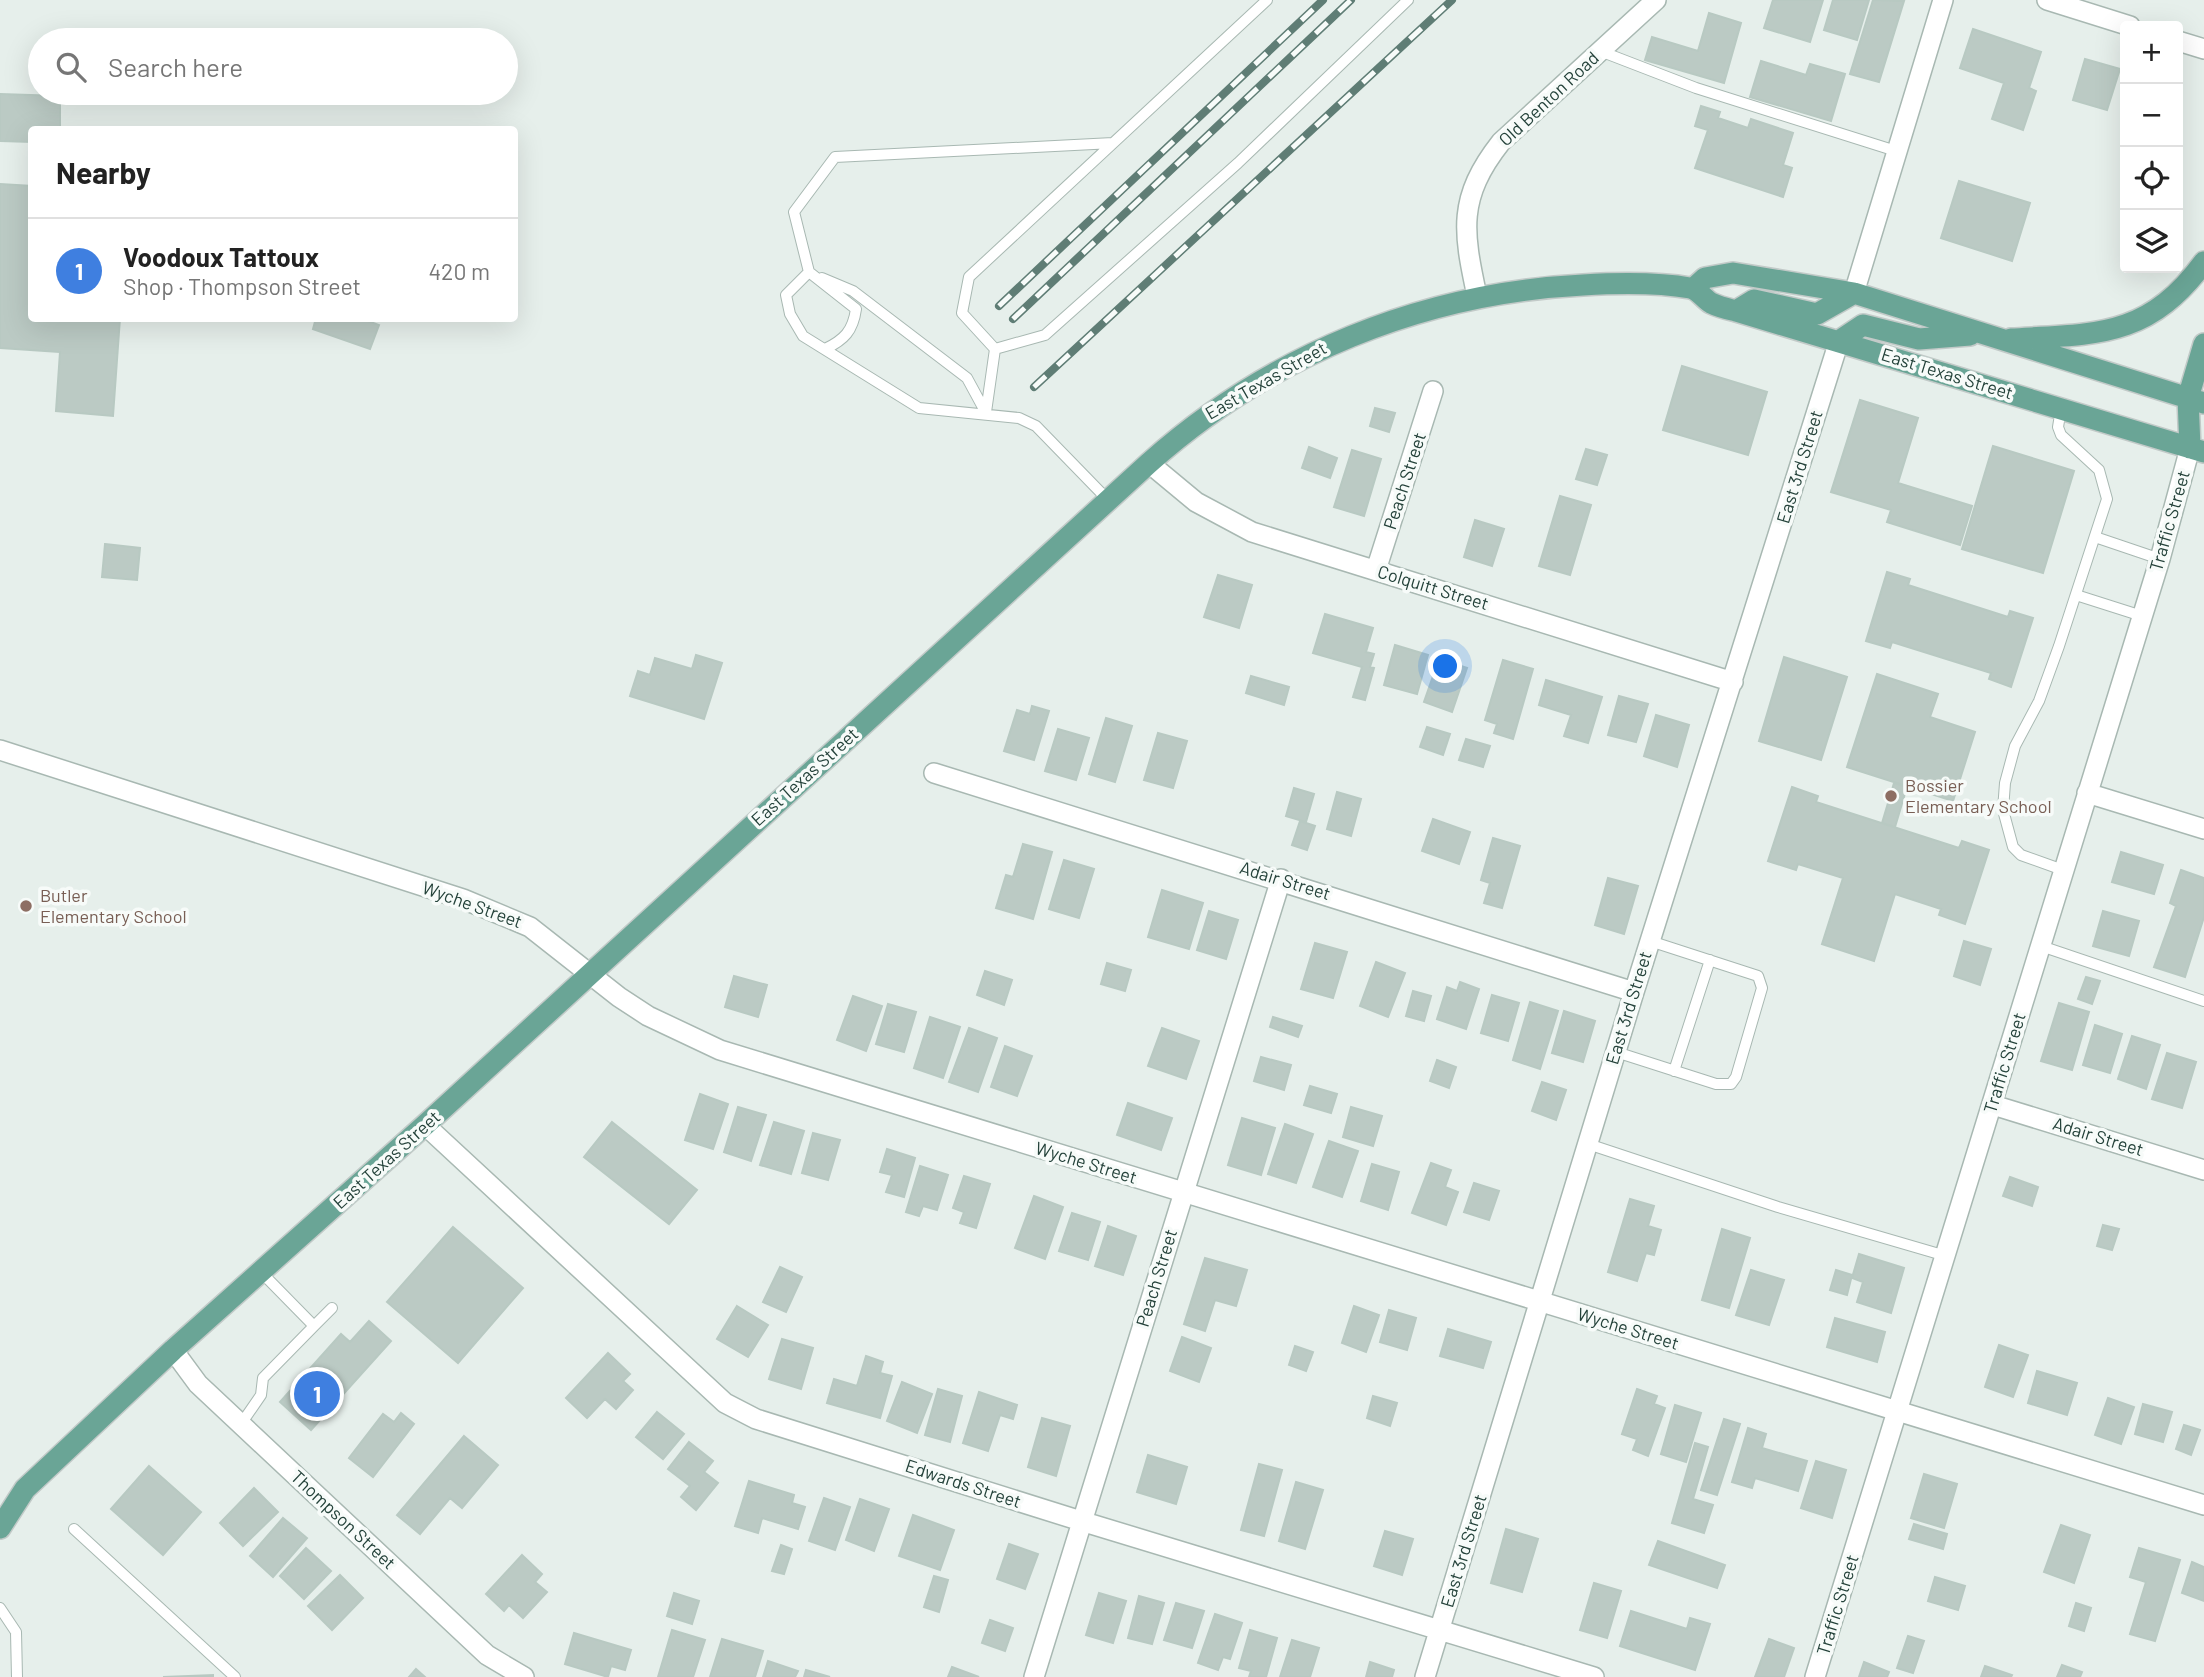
<!DOCTYPE html>
<html lang="en">
<head>
<meta charset="utf-8">
<style>
	body { margin:0; font-family:Barlow,sans-serif; background:#f6f6f6; color:#222 }
	.controls { position:absolute; right:21px; top:21px; display:grid; overflow:hidden; border-radius:7px; box-shadow:0 7px 28px #0002 }
	.controls button { width:63px; height:63px; display:grid; place-items:center; padding:0; border:0; border-bottom:2px solid #e0e0e0; background:#fff; color:#222; font:35px sans-serif }
	.you { position:absolute; left:1446px; top:667px; width:24px; height:24px; margin:-18px; border:5px solid #fff; border-radius:50%; background:#1a73e8; box-shadow:0 0 0 10px #1a73e833 }
	.badge { display:grid; place-items:center; width:46px; height:46px; border-radius:50%; background:#0b8043; color:#fff; font-size:23px; font-weight:700 }
	.pin { position:absolute; translate:-50% -50%; border:4px solid #fff; box-shadow:0 2px 7px #0006 }
	.list { margin:0; padding:0; list-style:none }
	h2 { display:flex; justify-content:space-between; align-items:center; height:91px; margin:0; padding:0 28px; font-size:30px }
	h2 small { font-size:23px; font-weight:400; color:#767676 }
	.list li { display:grid; grid-template-columns:46px 1fr auto; gap:21px; align-items:center; box-sizing:border-box; height:105px; padding:0 28px; border-top:2px solid #e0e0e0 }
	.list b { display:block; font-size:26px; white-space:nowrap }
	.list p { margin:0; font-size:23px; white-space:nowrap; color:#767676 }
	.list em { font-size:23px; font-style:normal; color:#767676 }
	.icon { flex:none; width:38px; height:38px; fill:none; stroke:currentColor; stroke-width:2; stroke-linecap:round; stroke-linejoin:round }
	.map { position:relative; flex:none; width:2204px; height:1677px; overflow:hidden }
	.search { position:absolute; background:#fff; box-shadow:0 7px 28px #0002; left:28px; top:28px; width:490px; height:77px; display:flex; align-items:center; gap:18px; box-sizing:border-box; padding:0 24px; border-radius:38px; color:#767676; font-size:26px }
	.panel { position:absolute; background:#fff; box-shadow:0 7px 28px #0002; left:28px; top:126px; width:490px; height:196px; border-radius:7px }
	.map>svg:first-child { display:block }
</style>
</head>
<body>
<div class="map">
<svg width="2204" height="1677" viewBox="0 0 2204 1677">
	<rect width="100%" height="100%" fill="#e6efeb"/>
	<path fill="#bbcac4" stroke="#b8c9c2" stroke-width="2" d="M1773 0H1823L1810 42 1764 28Z
		M1833 0H1869L1857 40 1824 30Z
		M1873 0 1904 1 1879 82 1850 74Z
		M1709 13 1741 23 1724 83 1645 60 1652 37 1698 51Z
		M1973 29 2041 52 2029 88 2036 91 2023 130 1992 119 2004 83 1960 68Z
		M2085 59 2120 69 2107 110 2073 100Z
		M1761 61 1806 75 1810 64 1845 74 1831 121 1750 97Z
		M0 94 60 96V130H32V142L0 141Z
		M1701 106 1720 112 1718 118 1748 128 1751 119 1793 133 1783 165 1792 168 1783 197 1695 168 1708 130 1695 126Z
		M1959 181 2030 203 2012 261 1941 238Z
		M0 184 32 186V318H120L113 416 56 411 60 352 0 348Z
		M316 318H360L379 325 370 349 313 329Z
		M1682 366 1767 392 1748 455 1663 430Z
		M1860 400 1918 418 1898 483 1972 506 1960 545 1887 522 1891 510 1831 492Z
		M1375 408 1395 413 1389 432 1370 426Z
		M1993 446 2074 471 2043 573 1962 549Z
		M1309 447 1337 458 1330 478 1302 468Z
		M1586 449 1607 455 1597 485 1576 479Z
		M1352 450 1381 459 1364 516 1334 507Z
		M1560 496 1591 505 1570 575 1539 566Z
		M1475 520 1504 529 1492 566 1464 557Z
		M105 544 140 548 137 580 102 577Z
		M1887 572 1910 579 1908 585 2008 617 2010 611 2033 618 2011 687 1989 679 1991 673 1892 642 1890 648 1866 641Z
		M1218 575 1252 585 1239 628 1204 617Z
		M1325 614 1373 628 1366 652 1374 654 1370 667 1374 668 1365 700 1353 697 1362 667 1313 653Z
		M1395 645 1428 655 1417 694 1384 685Z
		M696 655 722 663 704 719 630 696 638 671 650 675 655 658 692 669Z
		M1784 657 1847 677 1821 760 1759 741Z
		M1439 659 1467 668 1452 712 1424 702Z
		M1503 660 1533 669 1513 739 1494 733 1497 724 1485 720Z
		M1877 674 1938 694 1930 717 1975 732 1953 801 1847 767Z
		M1251 676 1289 687 1284 705 1246 693Z
		M1546 680 1602 697 1588 743 1564 736 1571 715 1539 705Z
		M1619 696 1648 704 1636 742 1608 735Z
		M1032 706 1049 711 1034 760 1004 751 1017 710 1030 714Z
		M1656 715 1689 725 1677 767 1644 756Z
		M1106 718 1132 726 1115 782 1089 774Z
		M1427 727 1450 734 1443 755 1420 747Z
		M1058 729 1089 738 1076 780 1045 771Z
		M1158 733 1187 741 1173 788 1144 780Z
		M1466 739 1490 746 1483 767 1459 760Z
		M1894 783 1907 787 1895 827 1882 823Z
		M1792 787 1818 796 1816 802 1959 848 1962 841 1989 850 1965 924 1939 915 1941 909 1895 894 1874 961 1822 944 1843 878 1798 864 1796 870 1768 861Z
		M1294 788 1314 794 1306 822 1286 816Z
		M1337 792 1361 799 1351 836 1327 829Z
		M1433 819 1470 832 1459 864 1422 851Z
		M1300 821 1315 826 1307 850 1292 845Z
		M1493 838 1520 846 1502 908 1484 903 1490 883 1481 880Z
		M1023 844 1052 852 1033 919 996 908 1006 875 1013 877Z
		M2121 852 2163 865 2154 894 2112 882Z
		M1064 860 1094 869 1079 918 1049 909Z
		M2181 870 2204 878V917L2185 977 2154 967 2176 906 2170 903Z
		M1608 878 1638 886 1624 934 1595 925Z
		M1162 890 1203 903 1189 949 1148 937Z
		M1209 911 1238 920 1226 959 1197 950Z
		M2103 911 2139 921 2129 956 2093 946Z
		M1964 941 1991 949 1980 985 1954 976Z
		M1315 943 1347 952 1333 998 1301 989Z
		M1376 962 1405 973 1388 1017 1360 1006Z
		M1107 963 1131 970 1125 991 1101 984Z
		M985 971 1012 980 1004 1005 977 995Z
		M734 976 767 985 758 1017 725 1007Z
		M2086 977 2100 981 2092 1004 2078 999Z
		M1460 982 1479 989 1466 1029 1437 1019 1447 987 1457 991Z
		M1413 991 1431 996 1424 1021 1406 1016Z
		M1492 995 1519 1003 1508 1041 1481 1033Z
		M853 996 882 1006 866 1051 837 1040Z
		M1530 1002 1558 1011 1540 1069 1513 1060Z
		M2059 1003 2089 1012 2072 1070 2041 1061Z
		M888 1004 916 1012 904 1052 876 1044Z
		M1564 1011 1595 1021 1583 1062 1552 1053Z
		M930 1017 960 1027 943 1078 914 1068Z
		M1273 1017 1302 1026 1298 1037 1270 1027Z
		M2095 1025 2122 1034 2110 1073 2083 1065Z
		M969 1028 997 1038 978 1092 949 1082Z
		M1162 1028 1199 1041 1186 1079 1148 1066Z
		M2132 1036 2160 1045 2146 1089 2118 1079Z
		M1005 1046 1032 1056 1017 1096 991 1087Z
		M2167 1053 2196 1062 2182 1108 2152 1099Z
		M1261 1057 1291 1065 1284 1090 1254 1081Z
		M1437 1060 1456 1067 1449 1088 1430 1081Z
		M1542 1082 1566 1090 1556 1120 1532 1111Z
		M1310 1086 1337 1094 1331 1113 1304 1105Z
		M700 1094 728 1104 713 1149 685 1140Z
		M1128 1103 1172 1118 1161 1150 1117 1135Z
		M738 1107 766 1115 751 1161 724 1152Z
		M1351 1107 1382 1116 1373 1146 1343 1137Z
		M1242 1118 1275 1128 1261 1175 1228 1165Z
		M612 1122 697 1190 669 1224 584 1157Z
		M774 1122 804 1131 791 1174 760 1165Z
		M1285 1124 1313 1134 1296 1183 1268 1174Z
		M813 1133 840 1140 828 1180 802 1173Z
		M1329 1141 1358 1151 1342 1197 1313 1187Z
		M887 1149 915 1158 904 1197 886 1192 892 1175 880 1172Z
		M1431 1163 1451 1170 1445 1187 1458 1192 1446 1225 1412 1213Z
		M1372 1164 1399 1172 1388 1210 1361 1201Z
		M920 1166 948 1175 937 1210 923 1206 919 1216 906 1212Z
		M964 1176 990 1184 976 1228 960 1223 964 1212 953 1208Z
		M2010 1177 2038 1187 2032 1206 2003 1196Z
		M1474 1183 1499 1191 1489 1220 1464 1212Z
		M1034 1196 1063 1207 1045 1259 1015 1248Z
		M1630 1199 1654 1206 1648 1226 1661 1230 1654 1255 1646 1253 1637 1281 1608 1272Z
		M1072 1213 1100 1222 1088 1260 1059 1251Z
		M2103 1225 2119 1229 2112 1250 2097 1246Z
		M1108 1226 1136 1236 1123 1275 1095 1266Z
		M453 1227 523 1288 458 1363 387 1302Z
		M1722 1229 1750 1238 1729 1308 1702 1300Z
		M1859 1254 1904 1268 1891 1313 1857 1302 1863 1282 1852 1278Z
		M1205 1258 1247 1270 1236 1306 1215 1300 1205 1331 1184 1324Z
		M780 1267 802 1277 786 1312 763 1302Z
		M1751 1270 1784 1280 1769 1325 1736 1315Z
		M1836 1270 1852 1275 1847 1295 1830 1290Z
		M737 1306 768 1325 748 1357 717 1339Z
		M1354 1306 1379 1315 1366 1352 1342 1343Z
		M1389 1310 1416 1318 1407 1350 1380 1342Z
		M1835 1318 1885 1332 1877 1362 1827 1347Z
		M369 1321 391 1341 311 1430 280 1402 341 1334 350 1342Z
		M1448 1329 1491 1342 1483 1368 1440 1356Z
		M1182 1337 1211 1348 1199 1382 1170 1371Z
		M782 1339 813 1348 801 1389 769 1379Z
		M1999 1345 2028 1355 2013 1397 1985 1387Z
		M1295 1346 1313 1352 1306 1371 1289 1365Z
		M608 1353 630 1374 623 1381 633 1390 616 1409 605 1399 587 1418 566 1398Z
		M866 1356 883 1362 880 1373 892 1376 880 1418 827 1403 834 1379 857 1386Z
		M2037 1371 2077 1383 2067 1415 2028 1403Z
		M902 1382 932 1394 917 1433 887 1421Z
		M938 1389 962 1396 950 1442 925 1435Z
		M1637 1389 1657 1396 1654 1404 1665 1408 1648 1456 1633 1450 1637 1439 1622 1434Z
		M979 1392 1017 1405 1013 1419 1000 1415 988 1451 963 1443Z
		M1373 1396 1397 1403 1390 1426 1367 1418Z
		M2108 1398 2134 1407 2121 1444 2095 1435Z
		M2143 1404 2172 1412 2163 1442 2135 1434Z
		M1675 1405 1701 1413 1686 1462 1661 1454Z
		M657 1412 684 1434 663 1459 636 1437Z
		M401 1413 414 1424 373 1477 349 1458 383 1414 394 1422Z
		M1042 1418 1070 1426 1056 1476 1028 1467Z
		M1724 1419 1740 1424 1717 1495 1701 1490Z
		M2184 1425 2200 1430 2191 1455 2176 1449Z
		M1748 1428 1766 1434 1762 1448 1807 1461 1798 1491 1755 1478 1752 1488 1732 1482Z
		M464 1436 498 1465 462 1508 450 1498 420 1534 397 1515Z
		M689 1442 713 1461 704 1472 718 1483 696 1510 681 1497 690 1486 668 1469Z
		M1695 1443 1708 1447 1693 1499 1713 1505 1704 1533 1672 1523Z
		M1148 1455 1187 1467 1176 1504 1137 1492Z
		M1816 1461 1846 1470 1832 1518 1801 1508Z
		M1259 1464 1282 1470 1264 1536 1241 1530Z
		M149 1466 201 1512 163 1555 111 1509Z
		M1924 1474 1957 1484 1944 1528 1911 1518Z
		M749 1481 794 1495 792 1503 805 1507 798 1529 762 1518 758 1533 735 1526Z
		M1296 1482 1323 1490 1305 1549 1279 1541Z
		M254 1488 278 1512 243 1546 220 1523Z
		M824 1498 850 1507 835 1550 809 1541Z
		M860 1499 889 1509 874 1551 846 1540Z
		M913 1515 954 1530 940 1570 899 1556Z
		M283 1518 307 1538 273 1577 250 1556Z
		M1914 1524 1947 1534 1943 1549 1909 1539Z
		M2061 1525 2090 1535 2074 1583 2044 1572Z
		M1506 1529 1538 1539 1522 1592 1491 1583Z
		M1385 1531 1413 1539 1402 1575 1374 1566Z
		M1658 1541 1725 1565 1717 1588 1649 1565Z
		M1009 1544 1038 1554 1025 1589 997 1579Z
		M781 1545 792 1549 784 1574 772 1571Z
		M306 1548 331 1571 304 1599 280 1576Z
		M2139 1548 2180 1560 2155 1641 2130 1634 2146 1582 2130 1577Z
		M522 1555 542 1574 535 1582 547 1592 523 1618 509 1605 504 1611 486 1594Z
		M2192 1562 2204 1567V1601L2182 1593Z
		M340 1575 363 1598 332 1630 308 1606Z
		M934 1576 948 1580 939 1612 924 1607Z
		M1935 1577 1965 1586 1958 1610 1928 1601Z
		M1594 1583 1621 1591 1607 1638 1580 1630Z
		M674 1593 699 1601 692 1624 667 1616Z
		M1099 1593 1126 1601 1113 1643 1086 1635Z
		M1139 1596 1164 1603 1152 1644 1128 1638Z
		M1176 1603 1204 1611 1192 1648 1164 1640Z
		M2076 1603 2091 1608 2084 1631 2069 1626Z
		M1631 1611 1687 1629 1690 1618 1710 1624 1695 1670 1620 1646Z
		M1215 1614 1242 1623 1230 1659 1223 1657 1218 1670 1198 1663Z
		M990 1620 1013 1628 1005 1651 982 1643Z
		M672 1630 705 1640 693 1677H658Z
		M1250 1630 1277 1638 1266 1677H1249L1251 1671 1239 1668Z
		M574 1633 631 1650 625 1670 611 1666 608 1677 565 1664Z
		M1908 1636 1924 1641 1913 1673 1897 1668Z
		M722 1639 763 1651 755 1677H710Z
		M1769 1639 1794 1648 1784 1677H1755Z
		M1292 1640 1319 1648 1310 1677H1280Z
		M768 1661 798 1671 795 1677H763Z
		M1370 1662 1394 1670 1392 1677H1366Z
		M1864 1662 1889 1672 1887 1677H1859Z
		M2062 1665 2082 1672 2080 1677H2057Z
		M1985 1666 2012 1675 2011 1677H1981Z
		M952 1667 979 1677H948Z
		M416 1669 425 1677H409Z
		M806 1670 830 1677H804Z
		M213 1675V1677H163Z"/>
	<g fill="none" stroke-linecap="round" stroke-linejoin="round">
		<defs>
			<path id="service" d="M1600 51 1696 88 1896 151
				M809 272 786 295 790 314 803 336 919 408 1019 418 1036 426 1108 500
				M822 278 853 291 967 378 986 413
				M825 349C844 340 853 331 856 309L809 272 794 212 835 157 1113 143
				M995 349 1045 335 1238 163 1408 0
				M995 349 962 313 969 277 1267 0
				M2061 409 2058 427 2061 435 2099 470 2107 499 2059 646 2039 701 2015 746 2005 783 2003 810 2013 847 2021 855 2063 870
				M986 412 995 349
				M2095 537 2160 559
				M2076 595 2142 616
				M2041 946 2204 1001
				M1616 1052 1716 1084H1731L1736 1077 1762 988 1758 976 1650 941
				M1674 1071 1710 960
				M1588 1144 1778 1207 1946 1256
				M314 1326 332 1308
				M241 1424 261 1395 263 1378 314 1326 261 1272
				M74 1529 235 1677
				M0 1608 16 1632 17 1677"/>
			<path id="minor" d="M2047 0 2130 26
				M2178 41 2204 49
				M1854 293 1943 0
				M1477 296C1463 231 1457 198 1501 142L1656 0
				M1149 463 1196 502 1252 532 1733 682
				M1376 570 1433 391
				M0 750 463 899 530 927 619 997 648 1016 720 1050 2204 1505
				M934 773 1634 992
				M2087 793 2204 829
				M1993 1105 2204 1170
				M425 1125 725 1403 756 1419 1081 1521 1594 1677
				M173 1350 198 1384 487 1655 524 1677
				M1034 1677 1281 879
				M1425 1677 1634 992 1839 341
				M1815 1677 2160 559 2190 448"/>
			<path id="primary" d="M1694 288 1705 278 1733 273 1854 293 2204 403
				M1736 311 1754 300 1817 314 1854 293
				M2011 339C2097 334 2148 338 2204 262
				M1839 341 1863 325 1919 339 1970 335
				M2190 448 2188 398 2204 344
				M0 1528 25 1489 173 1350 425 1125 1149 463C1270 355 1422 293 1583 285 1618 283 1656 282 1690 288 1698 289 1704 299 1711 303 1719 307 1728 309 1736 311L2204 452"/>
		</defs>
		<use href="#service" stroke="#a8b8b2" stroke-width="12"/>
		<use href="#minor" stroke="#a8b8b2" stroke-width="22"/>
		<use href="#primary" stroke="#c2cac8" stroke-width="24"/>
		<use href="#service" stroke="#fff" stroke-width="10"/>
		<use href="#minor" stroke="#fff" stroke-width="19"/>
		<use href="#primary" stroke="#6aa596" stroke-width="21"/>
		<defs>
			<path id="rail" d="M999 306 1323 0
				M1013 319 1351 0
				M1034 387 1452 0"/>
		</defs>
		<use href="#rail" stroke="#5f7d75" stroke-width="8"/>
		<use href="#rail" stroke="#f7fbf9" stroke-width="5" stroke-dasharray="16" stroke-linecap="butt"/>
	</g>
	<g fill="#8d6e63" stroke="#f7fbf9" stroke-width="2.5">
		<circle cx="1891" cy="796" r="7"/>
		<circle cx="26" cy="906" r="7"/>
	</g>
	<g text-anchor="middle" stroke-width="7" stroke-linejoin="round" paint-order="stroke">
		<g font-size="18" fill="#24423a" stroke="#f7fbf9">
			<text transform="translate(1549 99) rotate(-43)" y="6">Old Benton Road</text>
			<text transform="translate(1947 374) rotate(17)" y="6">East Texas Street</text>
			<text transform="translate(1266 381) rotate(-30)" y="6">East Texas Street</text>
			<text transform="translate(1800 467) rotate(-73)" y="6">East 3rd Street</text>
			<text transform="translate(1405 481) rotate(-72)" y="6">Peach Street</text>
			<text transform="translate(2170 521) rotate(-74)" y="6">Traffic Street</text>
			<text transform="translate(1433 588) rotate(17)" y="6">Colquitt Street</text>
			<text transform="translate(805 777) rotate(-42)" y="6">East Texas Street</text>
			<text transform="translate(1285 881) rotate(17)" y="6">Adair Street</text>
			<text transform="translate(472 905) rotate(20)" y="6">Wyche Street</text>
			<text transform="translate(1629 1008) rotate(-73)" y="6">East 3rd Street</text>
			<text transform="translate(2005 1063) rotate(-73)" y="6">Traffic Street</text>
			<text transform="translate(2098 1137) rotate(17)" y="6">Adair Street</text>
			<text transform="translate(387 1160) rotate(-42)" y="6">East Texas Street</text>
			<text transform="translate(1086 1163) rotate(17)" y="6">Wyche Street</text>
			<text transform="translate(1157 1278) rotate(-73)" y="6">Peach Street</text>
			<text transform="translate(1628 1329) rotate(17)" y="6">Wyche Street</text>
			<text transform="translate(963 1484) rotate(18)" y="6">Edwards Street</text>
			<text transform="translate(343 1520) rotate(43)" y="6">Thompson Street</text>
			<text transform="translate(1464 1551) rotate(-73)" y="6">East 3rd Street</text>
			<text transform="translate(1838 1605) rotate(-73)" y="6">Traffic Street</text>
		</g>
		<g font-size="18" fill="#785e54" stroke="#f7fbf9" text-anchor="start">
			<text x="1905" y="792">Bossier<tspan x="1905" dy="21">Elementary School</tspan></text>
			<text x="40" y="902">Butler<tspan x="40" dy="21">Elementary School</tspan></text>
		</g>
	</g>
</svg>
<div class="controls">
<button>+</button>
<button>−</button>
<button><svg class="icon" aria-label="locate" viewBox="0 0 24 24"><circle cx="12" cy="12" r="6"/><path d="M12 2v4M12 18v4M2 12h4M18 12h4"/></svg></button>
<button><svg class="icon" aria-label="layers" viewBox="0 0 24 24"><path d="M12 4l9 5-9 5-9-5zM3 14l9 5 9-5"/></svg></button>
</div>
<div class="you"></div>
<div class="pin badge" style="left:317px;top:1394px;background:#3f7fe0">1</div>
<div class="search"><svg class="icon" aria-label="search" viewBox="0 0 24 24"><circle cx="10" cy="10" r="6"/><path d="M15 15l6 6"/></svg>Search here</div>
<section class="panel">
<h2>Nearby<small></small></h2>
<ul class="list">
<li><span class="badge" style="background:#3f7fe0">1</span><div><b>Voodoux Tattoux</b><p>Shop · Thompson Street</p></div><em>420 m</em></li>
</ul>
</section>
</div>
</body>
</html>
